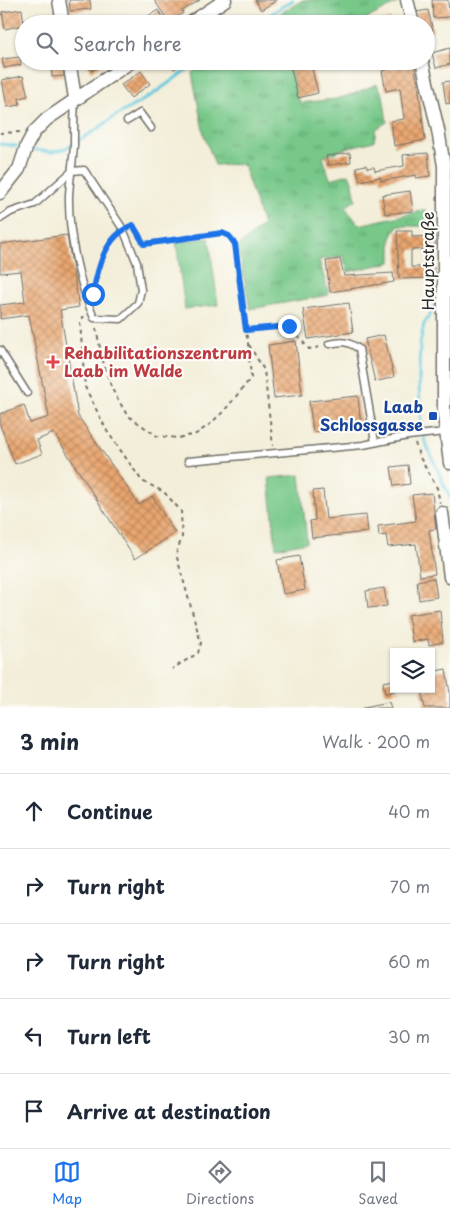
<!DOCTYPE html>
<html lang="en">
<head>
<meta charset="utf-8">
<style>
	body { margin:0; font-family:"Playpen Sans",sans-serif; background:#f6f6f7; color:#1f2937 }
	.controls { position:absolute; right:15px; bottom:15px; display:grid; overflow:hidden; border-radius:0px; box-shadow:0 1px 4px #0004 }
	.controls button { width:45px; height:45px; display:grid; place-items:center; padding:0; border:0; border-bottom:1px solid #e0e1e3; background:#fff; color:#1f2937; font:25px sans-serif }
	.stop { position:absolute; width:15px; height:15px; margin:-11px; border:4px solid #1a73e8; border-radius:50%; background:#fff }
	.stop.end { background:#1a73e8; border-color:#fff; box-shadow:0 1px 5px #0008 }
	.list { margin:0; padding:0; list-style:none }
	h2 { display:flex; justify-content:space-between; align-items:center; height:65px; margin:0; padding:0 20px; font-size:21px }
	h2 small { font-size:16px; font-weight:400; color:#747a83 }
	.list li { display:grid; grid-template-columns:32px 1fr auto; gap:15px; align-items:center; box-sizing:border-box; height:75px; padding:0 20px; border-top:1px solid #e0e1e3 }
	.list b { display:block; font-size:19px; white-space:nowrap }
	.list em { font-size:16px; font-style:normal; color:#747a83 }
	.icon { flex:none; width:28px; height:28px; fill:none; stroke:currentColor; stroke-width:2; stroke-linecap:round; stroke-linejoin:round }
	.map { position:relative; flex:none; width:450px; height:708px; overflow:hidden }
	.search { position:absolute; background:#fff; box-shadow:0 1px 4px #0004; left:15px; right:15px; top:15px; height:55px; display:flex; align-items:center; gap:12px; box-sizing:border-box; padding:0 18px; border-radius:28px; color:#747a83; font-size:19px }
	.sheet { height:440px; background:#fff }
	nav { display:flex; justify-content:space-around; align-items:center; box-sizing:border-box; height:70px; border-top:1px solid #e0e1e3; background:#fff; font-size:14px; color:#747a83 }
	nav a { display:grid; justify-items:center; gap:2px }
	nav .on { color:#1a73e8 }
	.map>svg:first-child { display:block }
</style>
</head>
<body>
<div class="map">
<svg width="450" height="708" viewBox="0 0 450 708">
	<defs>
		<pattern id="grass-tufts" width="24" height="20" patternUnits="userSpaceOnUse" patternTransform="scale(1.25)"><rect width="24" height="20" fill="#77c889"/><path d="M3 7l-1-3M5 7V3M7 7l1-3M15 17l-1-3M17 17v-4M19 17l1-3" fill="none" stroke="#62a370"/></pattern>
		<pattern id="building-cross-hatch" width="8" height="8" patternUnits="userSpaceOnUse" patternTransform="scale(1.25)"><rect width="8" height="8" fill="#e9a66f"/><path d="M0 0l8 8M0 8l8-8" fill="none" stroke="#bd875b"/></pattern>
	</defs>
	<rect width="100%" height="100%" fill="#fdfcf7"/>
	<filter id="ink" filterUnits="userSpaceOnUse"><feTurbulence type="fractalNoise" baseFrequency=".02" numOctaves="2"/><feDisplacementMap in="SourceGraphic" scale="10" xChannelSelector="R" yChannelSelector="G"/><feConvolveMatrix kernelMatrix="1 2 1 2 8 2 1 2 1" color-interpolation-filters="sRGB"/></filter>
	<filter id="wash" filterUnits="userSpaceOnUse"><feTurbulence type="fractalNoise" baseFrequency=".0096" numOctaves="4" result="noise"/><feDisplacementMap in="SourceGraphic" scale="20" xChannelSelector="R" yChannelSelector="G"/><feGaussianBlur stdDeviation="1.12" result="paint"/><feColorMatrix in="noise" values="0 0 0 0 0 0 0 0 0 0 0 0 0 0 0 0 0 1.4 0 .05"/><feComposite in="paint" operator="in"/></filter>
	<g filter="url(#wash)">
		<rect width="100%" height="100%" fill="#f3eed9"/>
		<path fill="url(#grass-tufts)" stroke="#517a5a" d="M303 0H396L397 3 366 19 364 24H262Z
			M209 61H288L300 103 336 99 353 94 377 84 383 95 387 122 376 129 374 141 346 148 323 157 330 179 349 174 353 184 356 200 345 207 359 225 426 210 429 226H397L391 238V262L348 272 343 256 319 260 329 295 250 309 238 247 263 225 243 164 215 165 204 135 192 73Z"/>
		<path fill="#77c889" stroke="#517a5a" d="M209 238 218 305 185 309 176 242Z
			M300 475 307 542 276 548 269 478Z"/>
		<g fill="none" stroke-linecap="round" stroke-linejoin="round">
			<path stroke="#61c8de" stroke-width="3" d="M255 24 293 0
				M0 144 17 146
				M35 150 51 152 64 149 96 130 114 117 152 95 199 61
				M440 297 424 324 420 344 419 376 420 414 424 439 450 498"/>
		</g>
		<g id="blocks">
			<path fill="url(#building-cross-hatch)" d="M69 0H90L91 9 70 11Z
				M154 0 175 1 200 0 182 11 183 13 169 22Z
				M255 0H277L261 10Z
				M432 0H448L449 17 433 18Z
				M22 9 24 25 5 29 2 12Z
				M158 10 165 20 160 24H145L142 20Z
				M428 10 433 31 426 32V24H418L416 12Z
				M390 19 392 24H375V23Z
				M450 48V64L436 68 432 53Z
				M20 57 21 65 4 68 2 59Z
				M85 61H108L91 71Z
				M169 61H186L174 69Z
				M289 61H310L318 93 298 98Z
				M397 61H413L418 83 425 140 394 146 391 121 404 119 400 88 386 91 382 71 399 67Z
				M63 63 64 76 52 77 51 64Z
				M141 71 150 84 131 98 121 85Z
				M23 76 28 96 19 98 20 105 7 107 2 80Z
				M450 81V103L446 104 443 82Z
				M350 153 351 162 328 165 326 156Z
				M428 153 430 176 416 178V175L381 181 380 177 360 181 356 167 366 165 367 168 374 167 375 171 404 166 403 155Z
				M410 191 413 211 385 214 382 195Z
				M397 231H412V237L435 236V249L411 250V267H434V278L399 279Z
				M67 235 79 307 60 310 78 416 139 505 152 496 175 533 135 559 54 433 37 440 42 454 15 464 0 425V414L24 405 30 423 49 417 29 315 0 319V305L25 302 21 271 0 273V244Z
				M340 259 344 276 393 273 394 282 330 292 326 261Z
				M349 303 353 332 308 339 303 309Z
				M384 335 394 377 375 382 365 339Z
				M296 341 302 395 274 398 268 345Z
				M358 396 361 427 313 432 309 401Z
				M408 465 410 484 394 486 391 467Z
				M323 490 326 519 366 515 368 532 312 538 310 521 315 520 313 491Z
				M432 493 436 529 429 530 435 574 420 576 416 544 388 547 386 535 379 536 378 526 416 521 412 495Z
				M299 556 305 590 283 594 277 560Z
				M434 578 437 597 419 600 417 581Z
				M384 588 387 606 368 608 366 591Z
				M440 610 443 642 429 645 428 639 412 642 408 615Z
				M446 669 450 693V708H425L421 689H431V672Z
				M394 680V689L402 690 385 693 383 682Z
				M389 702 391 708H364V707Z"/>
		</g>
	</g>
	<g filter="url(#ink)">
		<use href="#blocks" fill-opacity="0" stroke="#716f68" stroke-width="1"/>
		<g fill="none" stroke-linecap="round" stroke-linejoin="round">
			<defs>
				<path id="lane" d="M127 121 140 113 151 128
					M0 219 11 212 35 204 72 171 84 170 123 229 137 263 141 290 138 303 121 319 94 318C79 284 68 232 69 195 70 178 73 162 74 145 74 130 74 115 75 100
					M329 344C342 341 348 341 359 349L375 442
					M0 350 27 393
					M188 461 363 445 408 436 445 432"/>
				<path id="street" d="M59 0 63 24
					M407 0 413 24
					M189 24 225 0
					M69 61 75 98
					M422 61 438 130 444 166V415L450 463
					M0 193 19 169 27 145 34 132 47 119 132 61
					M442 513 450 577"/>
			</defs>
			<use href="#lane" stroke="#716f68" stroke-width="9"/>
			<use href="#street" stroke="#716f68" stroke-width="15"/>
			<path stroke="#716f68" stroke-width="2" stroke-dasharray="4 4" stroke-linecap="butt" d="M0 133 20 132
				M94 290C97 270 102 251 116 236
				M84 316 80 322 85 387 107 431 142 481 164 492 181 511 182 537 176 554 201 643 198 653 172 669
				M96 328 102 358 112 389 127 415 157 436 178 438 196 434 209 425 224 411 251 378 248 343 243 315 235 244 229 236 222 233 143 244 133 225 130 226
				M246 330 289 326 309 349 320 347
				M249 345 264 370 273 446
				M415 443 419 456 437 488 440 503"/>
			<use href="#lane" stroke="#fff" stroke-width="6"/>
			<use href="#street" stroke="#fff" stroke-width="12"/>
		</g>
	</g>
	<g fill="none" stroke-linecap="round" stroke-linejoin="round" filter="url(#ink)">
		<path stroke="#1a73e8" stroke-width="6" d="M93 294C98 267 105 236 133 225L144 244 222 233 229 236 235 244 246 330 289 326"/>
	</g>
	<path fill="#e0444e" stroke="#fdfcf7" stroke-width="2" d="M50.5 354.5h5v5h5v5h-5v5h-5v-5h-5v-5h5z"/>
	<rect fill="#1a4fb4" stroke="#fdfcf7" stroke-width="2" x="428" y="411" width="10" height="10" rx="2.5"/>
	<g text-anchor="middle" stroke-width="4.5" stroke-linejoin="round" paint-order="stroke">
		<g font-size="16" fill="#2b2b2b" stroke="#fdfcf7">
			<text transform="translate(428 261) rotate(-90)" y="6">Hauptstraße</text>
		</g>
		<g font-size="16" font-weight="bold" fill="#be3a42" stroke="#fdfcf7" text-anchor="start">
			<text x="64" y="359">Rehabilitationszentrum<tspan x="64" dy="18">Laab im Walde</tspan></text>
		</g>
		<g font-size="16" font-weight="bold" fill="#164399" stroke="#fdfcf7" text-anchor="end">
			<text x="423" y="413">Laab<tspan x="423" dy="18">Schlossgasse</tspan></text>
		</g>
	</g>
</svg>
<div class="controls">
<button><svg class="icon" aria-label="layers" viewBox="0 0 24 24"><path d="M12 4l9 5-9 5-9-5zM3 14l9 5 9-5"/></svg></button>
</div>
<div class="stop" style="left:93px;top:294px"></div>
<div class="stop end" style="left:289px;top:326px"></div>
<div class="search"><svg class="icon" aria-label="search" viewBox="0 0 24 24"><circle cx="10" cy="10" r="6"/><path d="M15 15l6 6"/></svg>Search here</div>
</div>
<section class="sheet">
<h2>3 min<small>Walk · 200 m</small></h2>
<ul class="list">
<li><svg class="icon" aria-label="ahead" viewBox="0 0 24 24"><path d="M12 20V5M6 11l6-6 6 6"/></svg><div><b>Continue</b></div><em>40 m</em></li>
<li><svg class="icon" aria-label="right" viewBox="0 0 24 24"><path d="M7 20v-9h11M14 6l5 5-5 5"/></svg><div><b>Turn right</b></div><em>70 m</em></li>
<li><svg class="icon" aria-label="right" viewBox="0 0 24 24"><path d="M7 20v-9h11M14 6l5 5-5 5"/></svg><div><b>Turn right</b></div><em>60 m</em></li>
<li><svg class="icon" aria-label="left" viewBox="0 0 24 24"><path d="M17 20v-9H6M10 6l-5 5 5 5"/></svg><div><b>Turn left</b></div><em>30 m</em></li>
<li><svg class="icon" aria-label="arrive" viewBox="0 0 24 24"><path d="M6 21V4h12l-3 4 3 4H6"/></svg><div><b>Arrive at destination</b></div></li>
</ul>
</section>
<nav>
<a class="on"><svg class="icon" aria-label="map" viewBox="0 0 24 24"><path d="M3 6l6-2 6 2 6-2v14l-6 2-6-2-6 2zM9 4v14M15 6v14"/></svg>Map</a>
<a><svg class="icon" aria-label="directions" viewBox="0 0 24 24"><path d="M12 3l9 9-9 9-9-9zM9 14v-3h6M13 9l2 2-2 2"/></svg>Directions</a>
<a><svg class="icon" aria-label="saved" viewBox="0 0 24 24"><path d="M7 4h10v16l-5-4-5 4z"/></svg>Saved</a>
</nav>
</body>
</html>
